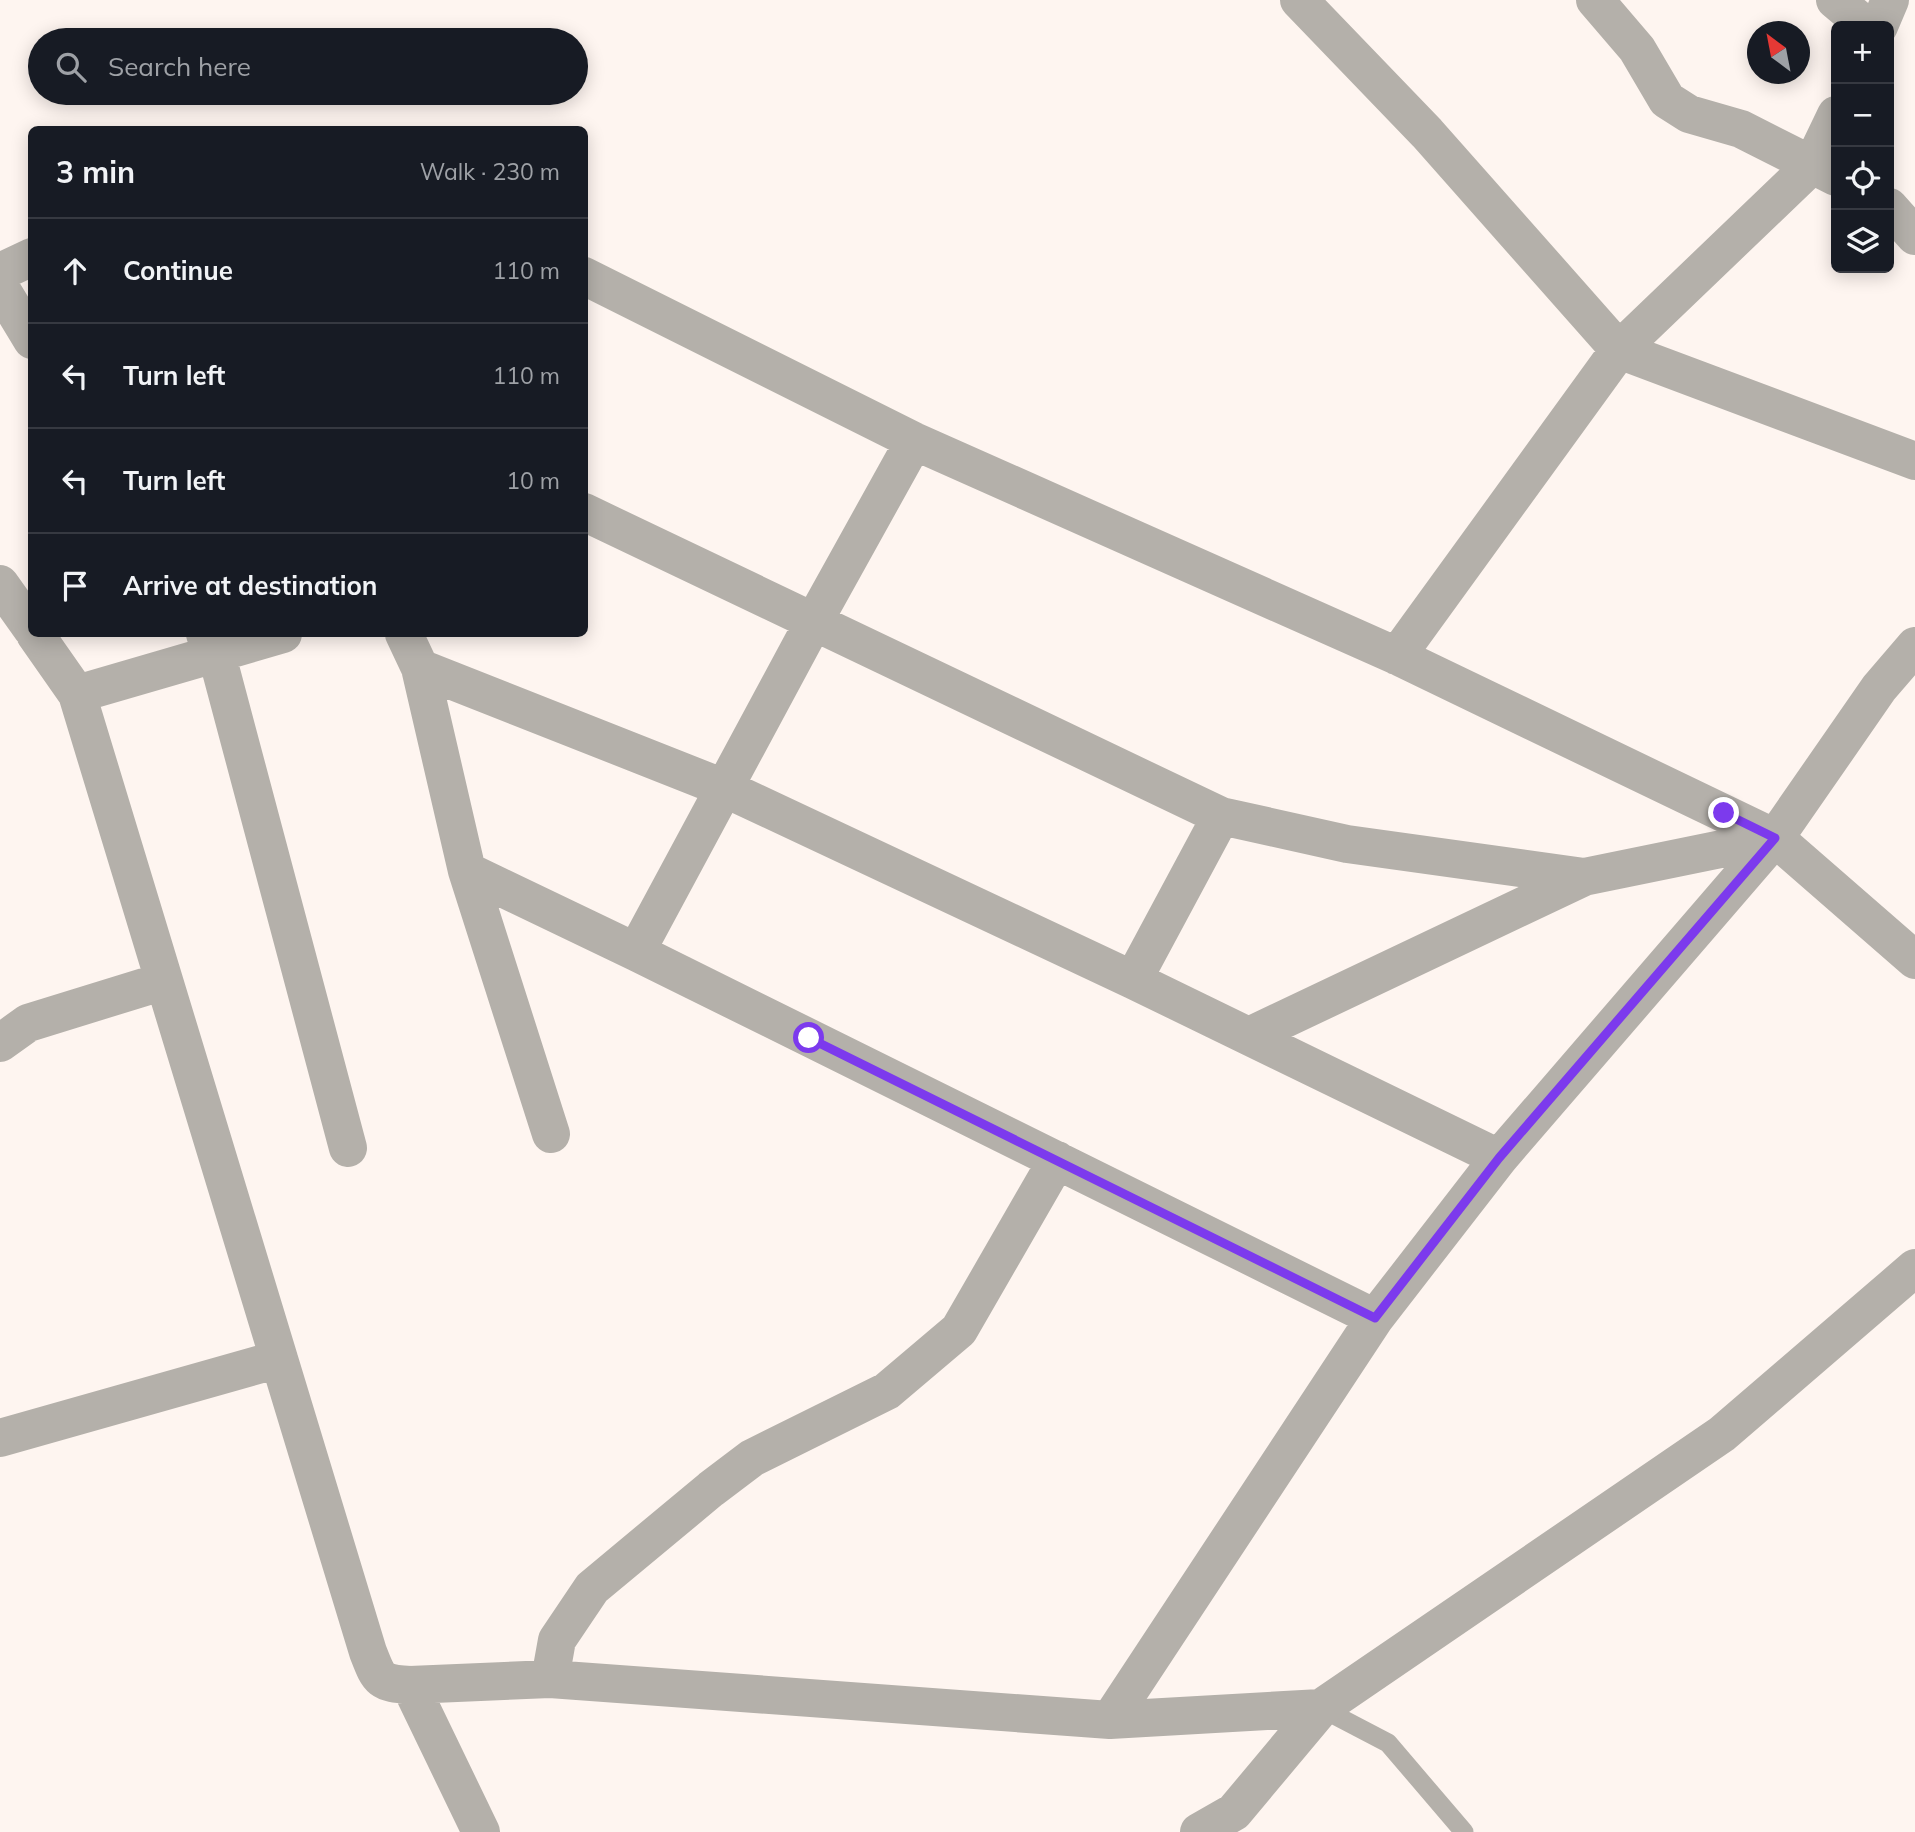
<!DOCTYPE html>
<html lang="en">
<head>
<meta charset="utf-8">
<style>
	body { margin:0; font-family:Mulish,sans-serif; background:#20242c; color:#f1f3f6 }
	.controls { position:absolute; right:21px; top:21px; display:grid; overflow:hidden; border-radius:10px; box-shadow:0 4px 18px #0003 }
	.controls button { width:63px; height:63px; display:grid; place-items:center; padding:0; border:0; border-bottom:2px solid #363941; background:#171b24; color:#f1f3f6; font:35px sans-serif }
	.compass { position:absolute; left:1747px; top:21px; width:63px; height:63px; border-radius:50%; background:#171b24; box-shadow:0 4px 18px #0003; rotate:328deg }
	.stop { position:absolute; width:21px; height:21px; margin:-16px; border:5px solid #7c3aed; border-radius:50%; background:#fff }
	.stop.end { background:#7c3aed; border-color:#fff; box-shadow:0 2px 7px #0008 }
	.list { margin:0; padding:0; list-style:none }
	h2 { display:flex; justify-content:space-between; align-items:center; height:91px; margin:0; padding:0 28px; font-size:30px }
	h2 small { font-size:23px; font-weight:400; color:#9ea1a6 }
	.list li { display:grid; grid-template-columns:46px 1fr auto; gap:21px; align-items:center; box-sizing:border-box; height:105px; padding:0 28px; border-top:2px solid #363941 }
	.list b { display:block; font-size:26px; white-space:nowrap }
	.list em { font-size:23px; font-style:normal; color:#9ea1a6 }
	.icon { flex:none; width:38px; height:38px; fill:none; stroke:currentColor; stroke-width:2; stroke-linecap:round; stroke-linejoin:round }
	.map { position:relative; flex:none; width:1915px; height:1832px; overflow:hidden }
	.search { position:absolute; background:#171b24; box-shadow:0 4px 18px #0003; left:28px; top:28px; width:560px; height:77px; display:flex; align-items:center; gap:18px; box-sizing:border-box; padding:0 24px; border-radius:38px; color:#9ea1a6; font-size:26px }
	.panel { position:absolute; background:#171b24; box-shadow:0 4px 18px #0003; left:28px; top:126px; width:560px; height:511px; border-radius:10px }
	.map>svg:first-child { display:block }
</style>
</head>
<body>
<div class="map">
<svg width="1915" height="1832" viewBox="0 0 1915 1832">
	<rect width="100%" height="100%" fill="#fef5f0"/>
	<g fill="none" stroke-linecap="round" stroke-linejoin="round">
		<path stroke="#b4b0aa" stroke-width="19" d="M1321 1708 1388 1743 1464 1832"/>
		<path stroke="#b4b0aa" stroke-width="38" d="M1299 0 1427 133 1619 350 1915 461
			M1595 0 1637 49 1667 100 1689 114 1741 129 1836 177
			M1835 0 1866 26
			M1879 26 1890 0
			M1889 207 1915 236
			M0 272 32 257
			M584 276 914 441 1397 656 1775 838 1915 960
			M0 287 32 340
			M584 512 1221 816 1347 844 1584 877 1775 838
			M0 584 32 629
			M35 634 77 694 368 1652C379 1680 379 1683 410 1685L481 1832
			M205 634 216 652 348 1148
			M404 634 420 668 467 871 551 1134
			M1397 656 1619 350 1812 165 1836 115
			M420 668 724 788 1133 980 1499 1158
			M77 694 283 634
			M467 871 636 952 1375 1318
			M636 952 813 623 914 441
			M1133 980 1221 816
			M1249 1036 1584 877
			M0 1043 28 1023 164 981
			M0 1438 279 1359
			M550 1679 557 1640 592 1588 711 1489 752 1458 887 1391 959 1330 1057 1160
			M410 1685 550 1679 1110 1720 1321 1708
			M1110 1720 1375 1318 1499 1158 1775 838 1879 688 1915 646
			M1199 1832 1234 1812 1321 1708 1722 1434 1915 1268"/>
	</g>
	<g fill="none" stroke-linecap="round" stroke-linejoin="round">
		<path stroke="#7c3aed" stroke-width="9" d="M809 1038 1375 1318 1499 1158 1775 838 1724 813"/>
	</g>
</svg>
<div class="controls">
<button>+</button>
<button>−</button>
<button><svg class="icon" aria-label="locate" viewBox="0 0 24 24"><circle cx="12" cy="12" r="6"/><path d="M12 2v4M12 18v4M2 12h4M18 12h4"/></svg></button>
<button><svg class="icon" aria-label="layers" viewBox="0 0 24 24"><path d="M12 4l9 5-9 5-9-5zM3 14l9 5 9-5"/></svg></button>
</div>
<svg class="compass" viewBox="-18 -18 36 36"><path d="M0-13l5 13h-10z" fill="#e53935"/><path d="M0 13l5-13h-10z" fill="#9ea1a6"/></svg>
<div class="stop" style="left:809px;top:1038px"></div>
<div class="stop end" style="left:1724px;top:813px"></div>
<div class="search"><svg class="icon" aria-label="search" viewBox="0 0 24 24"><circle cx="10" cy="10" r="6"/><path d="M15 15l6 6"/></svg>Search here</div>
<section class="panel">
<h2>3 min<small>Walk · 230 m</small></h2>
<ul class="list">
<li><svg class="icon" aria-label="ahead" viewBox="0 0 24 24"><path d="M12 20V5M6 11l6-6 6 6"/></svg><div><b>Continue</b></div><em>110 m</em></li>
<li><svg class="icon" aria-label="left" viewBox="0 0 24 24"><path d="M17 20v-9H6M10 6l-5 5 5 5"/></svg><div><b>Turn left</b></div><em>110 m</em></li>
<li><svg class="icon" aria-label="left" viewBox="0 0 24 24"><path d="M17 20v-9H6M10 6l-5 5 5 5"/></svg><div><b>Turn left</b></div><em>10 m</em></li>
<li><svg class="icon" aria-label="arrive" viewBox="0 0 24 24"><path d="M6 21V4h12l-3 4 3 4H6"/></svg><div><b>Arrive at destination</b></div></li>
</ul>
</section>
</div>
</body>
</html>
